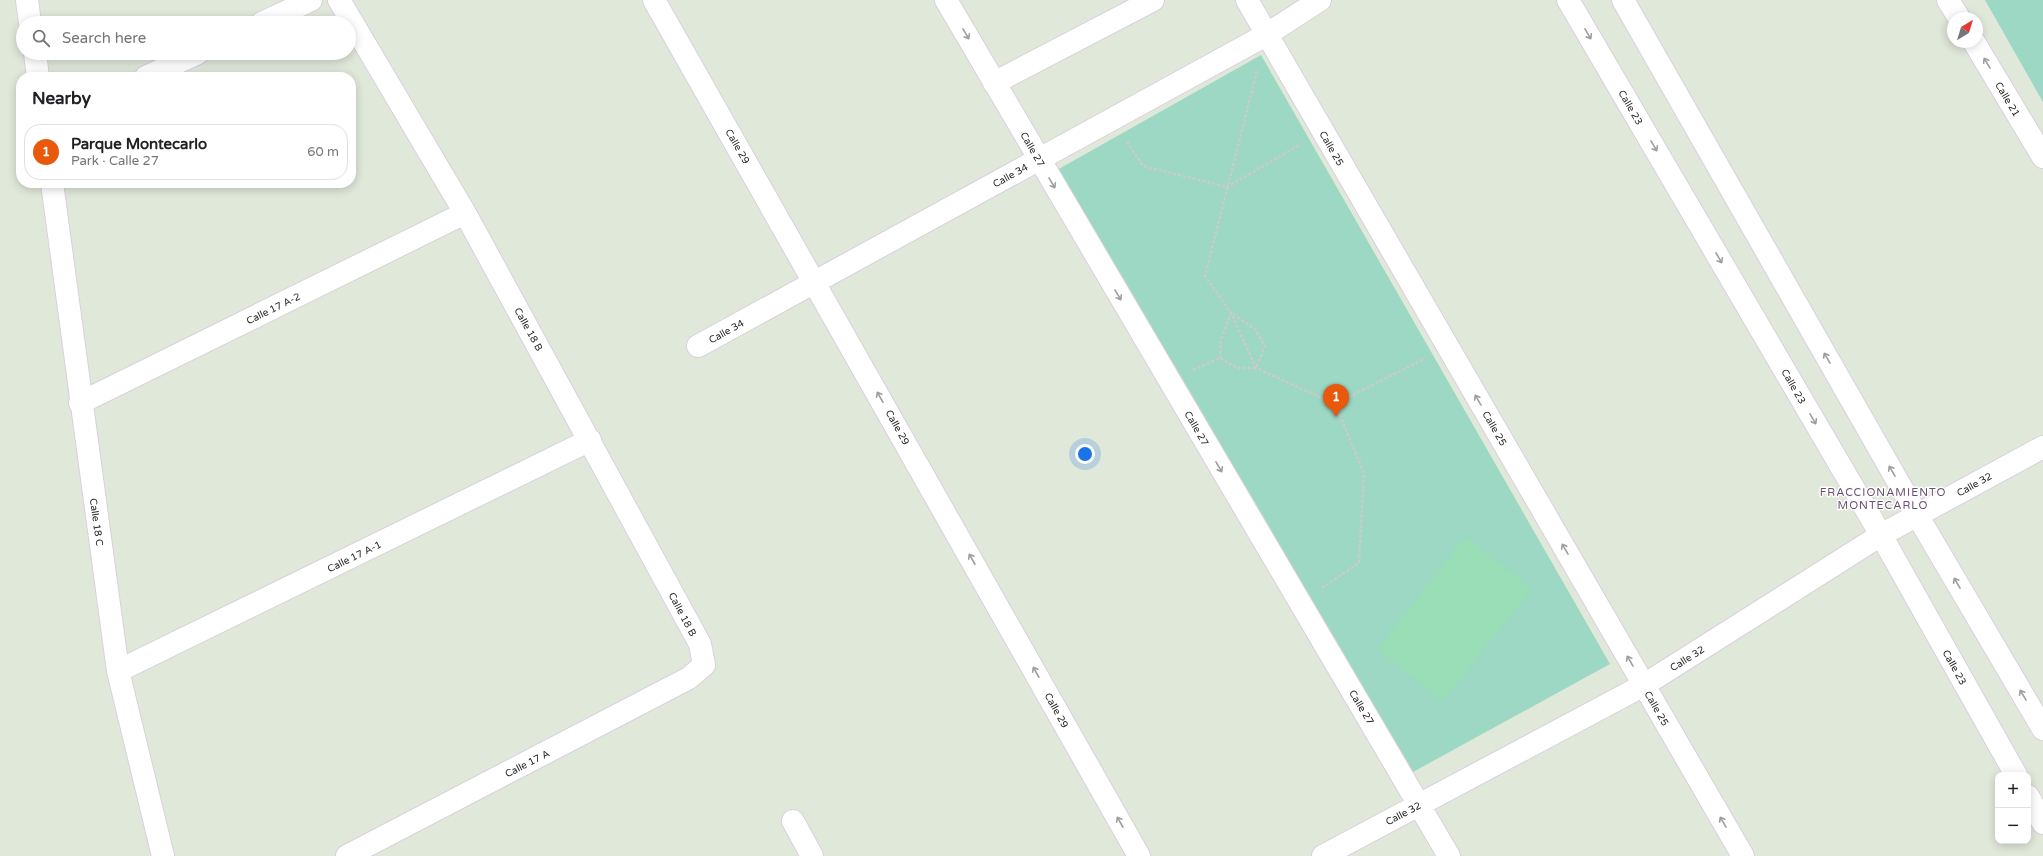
<!DOCTYPE html>
<html lang="en">
<head>
<meta charset="utf-8">
<style>
	body { margin:0; font-family:"Varela Round",sans-serif; background:#f2f2f2; color:#202124 }
	.controls { position:absolute; right:12px; bottom:12px; display:grid; overflow:hidden; border-radius:8px; box-shadow:0 2px 10px #0003 }
	.controls button { width:36px; height:36px; display:grid; place-items:center; padding:0; border:0; border-bottom:1px solid #e0e0e0; background:#fff; color:#202124; font:20px sans-serif }
	.compass { position:absolute; left:1947px; top:12px; width:36px; height:36px; border-radius:50%; background:#fff; box-shadow:0 2px 10px #0003; rotate:38deg }
	.you { position:absolute; left:1085px; top:454px; width:14px; height:14px; margin:-10px; border:3px solid #fff; border-radius:50%; background:#1a73e8; box-shadow:0 0 0 6px #1a73e833 }
	.badge { display:grid; place-items:center; width:26px; height:26px; border-radius:50%; background:#ea580c; color:#fff; font-size:13px; font-weight:700 }
	.pin { position:absolute; translate:-50% -33px; filter:drop-shadow(0 1px 2px #0008) }
	.pin::after { content:''; position:absolute; top:21px; width:14px; height:12px; background:inherit; clip-path:polygon(0 0,100% 0,50% 100%) }
	.list { margin:0; padding:0; list-style:none }
	h2 { display:flex; justify-content:space-between; align-items:center; height:52px; margin:0; padding:0 16px; font-size:17px }
	h2 small { font-size:13px; font-weight:400; color:#757577 }
	.list li { display:grid; grid-template-columns:26px 1fr auto; gap:12px; align-items:center; box-sizing:border-box; height:56px; margin:0 8px 8px; padding:0 8px; border:1px solid #e0e0e0; border-radius:16px }
	.list b { display:block; font-size:15px; white-space:nowrap }
	.list p { margin:0; font-size:13px; white-space:nowrap; color:#757577 }
	.list em { font-size:13px; font-style:normal; color:#757577 }
	.icon { flex:none; width:22px; height:22px; fill:none; stroke:currentColor; stroke-width:2; stroke-linecap:round; stroke-linejoin:round }
	.map { position:relative; flex:none; width:2043px; height:856px; overflow:hidden }
	.search { position:absolute; background:#fff; box-shadow:0 2px 10px #0003; left:16px; top:16px; width:340px; height:44px; display:flex; align-items:center; gap:10px; box-sizing:border-box; padding:0 14px; border-radius:22px; color:#757577; font-size:15px }
	.panel { position:absolute; background:#fff; box-shadow:0 2px 10px #0003; left:16px; top:72px; width:340px; height:116px; border-radius:16px }
	.map>svg:first-child { display:block }
</style>
</head>
<body>
<div class="map">
<svg width="2043" height="856" viewBox="0 0 2043 856">
	<rect width="100%" height="100%" fill="#e0e8da"/>
	<path fill="#9cd8c3" d="M1985 0H2043V102Z
		M1261 55 1610 664 1413 772 1057 170Z"/>
	<path fill="#99deb6" d="M1466 537 1532 589 1443 701 1377 649Z"/>
	<g fill="none" stroke-linecap="round" stroke-linejoin="round">
		<defs>
			<path id="minor" d="M27 0 30 23
				M339 0 465 213 700 644 704 665 689 678 347 856
				M654 0 1139 856
				M946 0 1449 856
				M1247 0 1743 856
				M1568 0 1881 535 2016 775
				M1623 0 1917 515 2043 729
				M1948 0 1959 18
				M262 23 311 0
				M1974 42 2043 157
				M35 53 38 77
				M146 77 198 53
				M994 83 1153 0
				M52 183 118 671 163 856
				M698 346 1266 35 1320 0
				M80 403 465 213
				M118 671 590 440
				M2028 796 2043 823
				M793 821 812 856
				M1323 856 1644 685 1881 535 2043 447"/>
		</defs>
		<use href="#minor" stroke="#dbcfde" stroke-width="24"/>
		<path stroke="#cbcbcb" stroke-width="2.5" stroke-dasharray="3 2" stroke-linecap="butt" d="M1257 71 1205 276 1231 313 1256 368 1335 404
			M1127 142 1143 166 1227 187 1301 144
			M1193 370 1220 358 1238 368H1256L1265 346 1255 329 1231 313 1221 339 1220 358
			M1322 588 1359 563 1364 473 1335 404 1424 359"/>
		<use href="#minor" stroke="#fff" stroke-width="22"/>
	</g>
	<defs><path id="oneway-shaft" d="M-6 0H5M1.5-3L5.5 0L1.5 3" fill="none" stroke-width="1.6" stroke-linecap="round" stroke-linejoin="round"/></defs>
	<g stroke="#9e9e9e">
		<use href="#oneway-shaft" transform="translate(966 34) rotate(60)"/>
		<use href="#oneway-shaft" transform="translate(1588 34) rotate(60)"/>
		<use href="#oneway-shaft" transform="translate(1987 63) rotate(-121)"/>
		<use href="#oneway-shaft" transform="translate(1654 146) rotate(60)"/>
		<use href="#oneway-shaft" transform="translate(1052 183) rotate(59)"/>
		<use href="#oneway-shaft" transform="translate(1719 258) rotate(60)"/>
		<use href="#oneway-shaft" transform="translate(1118 295) rotate(59)"/>
		<use href="#oneway-shaft" transform="translate(1827 358) rotate(-120)"/>
		<use href="#oneway-shaft" transform="translate(880 397) rotate(-119)"/>
		<use href="#oneway-shaft" transform="translate(1478 400) rotate(-120)"/>
		<use href="#oneway-shaft" transform="translate(1813 419) rotate(60)"/>
		<use href="#oneway-shaft" transform="translate(1219 467) rotate(60)"/>
		<use href="#oneway-shaft" transform="translate(1892 471) rotate(-120)"/>
		<use href="#oneway-shaft" transform="translate(1565 549) rotate(-120)"/>
		<use href="#oneway-shaft" transform="translate(972 559) rotate(-119)"/>
		<use href="#oneway-shaft" transform="translate(1957 583) rotate(-121)"/>
		<use href="#oneway-shaft" transform="translate(1630 661) rotate(-120)"/>
		<use href="#oneway-shaft" transform="translate(1036 672) rotate(-119)"/>
		<use href="#oneway-shaft" transform="translate(2023 695) rotate(-121)"/>
		<use href="#oneway-shaft" transform="translate(1120 822) rotate(-119)"/>
		<use href="#oneway-shaft" transform="translate(1723 822) rotate(-120)"/>
	</g>
	<g text-anchor="middle" stroke-width="3" stroke-linejoin="round" paint-order="stroke">
		<g font-size="10" fill="#272727" stroke="#fff">
			<text transform="translate(2008 99) rotate(59)" y="4">Calle 21</text>
			<text transform="translate(1631 107) rotate(60)" y="4">Calle 23</text>
			<text transform="translate(738 146) rotate(60)" y="4">Calle 29</text>
			<text transform="translate(1332 148) rotate(60)" y="4">Calle 25</text>
			<text transform="translate(1033 149) rotate(60)" y="4">Calle 27</text>
			<text transform="translate(1010 175) rotate(-29)" y="4">Calle 34</text>
			<text transform="translate(273 308) rotate(-26)" y="4">Calle 17 A-2</text>
			<text transform="translate(529 329) rotate(61)" y="4">Calle 18 B</text>
			<text transform="translate(726 331) rotate(-29)" y="4">Calle 34</text>
			<text transform="translate(1794 386) rotate(60)" y="4">Calle 23</text>
			<text transform="translate(898 427) rotate(61)" y="4">Calle 29</text>
			<text transform="translate(1197 428) rotate(60)" y="4">Calle 27</text>
			<text transform="translate(1495 428) rotate(60)" y="4">Calle 25</text>
			<text transform="translate(1974 484) rotate(-29)" y="4">Calle 32</text>
			<text transform="translate(97 522) rotate(82)" y="4">Calle 18 C</text>
			<text transform="translate(354 556) rotate(-26)" y="4">Calle 17 A-1</text>
			<text transform="translate(683 614) rotate(62)" y="4">Calle 18 B</text>
			<text transform="translate(1687 658) rotate(-32)" y="4">Calle 32</text>
			<text transform="translate(1955 667) rotate(61)" y="4">Calle 23</text>
			<text transform="translate(1362 707) rotate(59)" y="4">Calle 27</text>
			<text transform="translate(1657 708) rotate(60)" y="4">Calle 25</text>
			<text transform="translate(1057 710) rotate(61)" y="4">Calle 29</text>
			<text transform="translate(527 763) rotate(-27)" y="4">Calle 17 A</text>
			<text transform="translate(1403 813) rotate(-28)" y="4">Calle 32</text>
		</g>
		<g font-size="11" letter-spacing="1" fill="#6a4d71" stroke="#fff">
			<text x="1883" y="496">FRACCIONAMIENTO<tspan x="1883" dy="13">MONTECARLO</tspan></text>
		</g>
	</g>
</svg>
<div class="controls">
<button>+</button>
<button>−</button>
</div>
<svg class="compass" viewBox="-18 -18 36 36"><path d="M0-13l5 13h-10z" fill="#e53935"/><path d="M0 13l5-13h-10z" fill="#757577"/></svg>
<div class="you"></div>
<div class="pin badge" style="left:1336px;top:417px">1</div>
<div class="search"><svg class="icon" aria-label="search" viewBox="0 0 24 24"><circle cx="10" cy="10" r="6"/><path d="M15 15l6 6"/></svg>Search here</div>
<section class="panel">
<h2>Nearby<small></small></h2>
<ul class="list">
<li><span class="badge">1</span><div><b>Parque Montecarlo</b><p>Park · Calle 27</p></div><em>60 m</em></li>
</ul>
</section>
</div>
</body>
</html>
